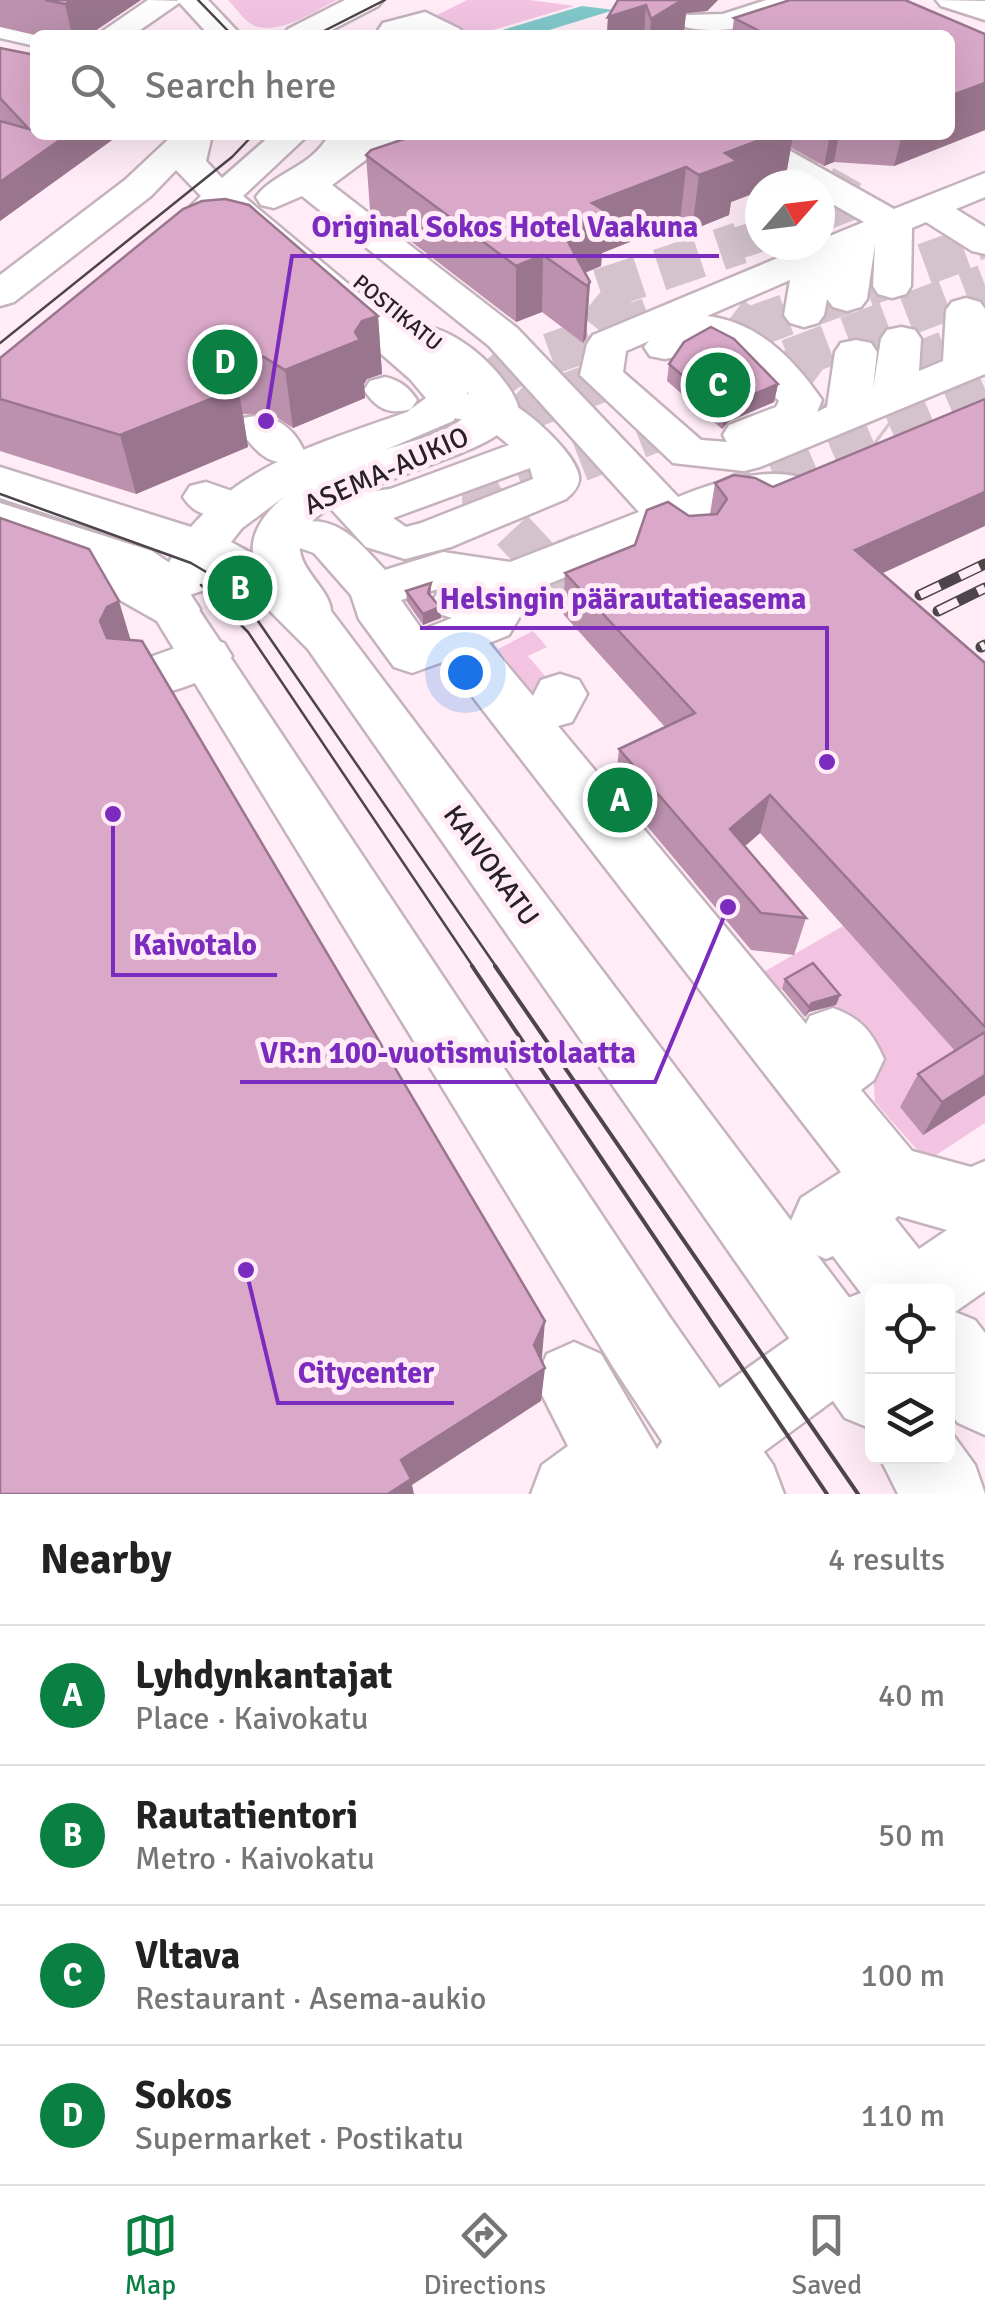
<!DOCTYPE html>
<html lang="en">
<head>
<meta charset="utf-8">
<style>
	body { margin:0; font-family:Signika,sans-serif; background:#f6f6f6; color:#222 }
	.controls { position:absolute; right:30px; bottom:30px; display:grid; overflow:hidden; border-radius:15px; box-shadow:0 10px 40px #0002 }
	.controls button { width:90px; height:90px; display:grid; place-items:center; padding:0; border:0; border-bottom:2px solid #e0e0e0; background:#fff; color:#222; font:50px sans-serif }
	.compass { position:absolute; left:745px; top:170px; width:90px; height:90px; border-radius:50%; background:#fff; box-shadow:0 10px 40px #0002; rotate:62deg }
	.you { position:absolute; left:465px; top:672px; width:35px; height:35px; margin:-25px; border:8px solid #fff; border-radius:50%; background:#1a73e8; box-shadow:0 0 0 15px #1a73e833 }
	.badge { display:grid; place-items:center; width:65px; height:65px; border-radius:50%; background:#0b8043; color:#fff; font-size:32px; font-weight:700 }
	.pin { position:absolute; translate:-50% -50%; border:5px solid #fff; box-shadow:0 2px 10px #0006 }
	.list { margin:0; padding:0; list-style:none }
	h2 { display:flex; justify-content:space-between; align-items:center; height:130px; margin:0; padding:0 40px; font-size:42px }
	h2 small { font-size:32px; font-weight:400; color:#767676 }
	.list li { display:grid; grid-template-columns:65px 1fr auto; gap:30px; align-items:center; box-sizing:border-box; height:140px; padding:0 40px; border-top:2px solid #e0e0e0 }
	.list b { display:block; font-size:38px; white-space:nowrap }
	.list p { margin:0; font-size:32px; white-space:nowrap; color:#767676 }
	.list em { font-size:32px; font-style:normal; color:#767676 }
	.icon { flex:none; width:55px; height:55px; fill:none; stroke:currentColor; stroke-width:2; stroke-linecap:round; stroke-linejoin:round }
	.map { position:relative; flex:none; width:985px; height:1494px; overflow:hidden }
	.search { position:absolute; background:#fff; box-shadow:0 10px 40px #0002; left:30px; right:30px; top:30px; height:110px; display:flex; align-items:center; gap:25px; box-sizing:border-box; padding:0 35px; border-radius:15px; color:#767676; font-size:38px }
	.sheet { height:690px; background:#fff }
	nav { display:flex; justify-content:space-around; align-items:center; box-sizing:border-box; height:140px; border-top:2px solid #e0e0e0; background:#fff; font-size:28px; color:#767676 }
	nav a { display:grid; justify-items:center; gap:5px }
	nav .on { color:#0b8043 }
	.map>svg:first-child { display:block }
</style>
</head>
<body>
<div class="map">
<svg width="985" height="1494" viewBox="0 0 985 1494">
	<rect width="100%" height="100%" fill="#ffecf7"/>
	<path fill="#f2c4e2" d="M228 0H337C314 11 277 38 251 24 243 19 235 7 228 0Z
		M467 0H530L574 6 476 35H449L425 21Z
		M533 631 547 647 528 656 556 689 536 697 498 649Z
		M843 926 985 1084V1123L927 1161 875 1102 873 1072 852 1025 810 974 773 994 762 973Z"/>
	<path fill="#81c8cb" d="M582 6 614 10 533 35H486Z"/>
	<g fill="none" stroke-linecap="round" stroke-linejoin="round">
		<path stroke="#d4c3cd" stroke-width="32" stroke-dasharray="32 16" stroke-linecap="butt" d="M742 135 860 201 820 216
			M732 245 760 236
			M976 245 985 242"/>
		<path stroke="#d4c3cd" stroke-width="42" stroke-dasharray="42 21" stroke-linecap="butt" d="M731 317 885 432
			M627 326 588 294 740 243
			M747 329 983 243
			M789 360 985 285
			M610 378 530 408 497 378 508 369 659 315
			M849 391 985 336
			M717 503 985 389
			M541 561 483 499 666 427
			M581 561 597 554"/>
		<path stroke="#d4c3cd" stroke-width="55" stroke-dasharray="55 28" stroke-linecap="butt" d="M539 558 553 573 587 558"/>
		<defs>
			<path id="minor" d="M148 0 182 1 133 35H97Z
				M766 0H800C780 27 716 35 685 27L681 21 685 15 723 14Z
				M936 0 985 1V20L941 6Z
				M425 12 460 29 464 35H427L421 31 375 35 383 23Z
				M0 20 46 31 49 35H35V46L0 38Z
				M329 135H363L361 139 375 135H427L422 142 367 159 332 185 517 328 678 497C712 483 763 467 799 477L806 487 799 497 724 513 702 522 716 540 709 551C688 557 678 554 663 538L536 589 509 635 489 643 533 696 541 680 560 674 579 680 587 694 572 722 558 726 806 1024 810 1016 833 1008C861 1018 872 1032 884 1059L874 1080 861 1090 912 1151 971 1167 985 1161V1291L955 1312 975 1320 985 1333V1435L958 1423 948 1410V1292H872V1372L736 1472 722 1494H531L542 1465 568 1446 535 1381 547 1354 574 1342 601 1354 657 1449 680 1416 845 1299 861 1293 833 1256 826 1259 801 1248 790 1223 801 1198 841 1172 445 661 412 673 394 667 359 619 351 595 314 553 294 546 287 535 294 524C336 512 359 542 385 570L443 552 510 562 639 512 489 346 302 196 274 208 261 205 256 197C274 172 311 168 329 135ZM448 586 439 590 432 602 439 614 452 618 422 630 401 600ZM898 1216 947 1230 919 1249 895 1219Z
				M720 135H762L894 209 985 173V197L956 209 985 227V254L972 251 926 222 912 228 911 286 906 294 892 298 878 294 873 286 875 244 867 299 861 307 847 311 833 307 827 299 834 262 824 315 818 323 804 327 790 323 784 315 790 280 707 316C758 322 794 359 822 400L817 412 827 407 835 352 841 343 856 340 871 343 877 352 873 389 881 339 887 330 901 327 915 330 921 339 919 371 943 361 946 310 952 302 966 298 980 302 985 309V374L760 467 744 471 673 463 580 375 587 344 593 335 809 245H820V240L864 222 820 197V185H800L725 142ZM708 340 734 353 779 401 776 407 729 425 723 435 727 442 701 440 623 372 626 351 649 341 644 347 650 356 665 359 680 356Z
				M385 377C401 381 408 387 417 400L411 409C389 415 377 409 364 390L370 381Z
				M446 392C466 395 489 395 508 402 527 409 582 459 579 480 578 488 572 494 566 499L451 547 405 559 366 547 298 473 292 461C268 468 251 446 238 427L244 418C271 411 294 427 304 451 333 444 351 474 368 492L390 489 509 445 482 423 431 414 424 405 431 396ZM530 468 533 479 421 523 406 527 393 518Z
				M206 482 232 491 239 502 232 513C212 518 195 516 183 497L190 486Z
				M0 503 152 551 171 564 200 609 193 621 175 627 157 621 137 588 118 575 0 535Z
				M206 637 224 643 232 656C217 681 156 701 128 693L121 679 128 665Z"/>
			<path id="major" d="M177 0H208L241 35H209Z
				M345 0H383L378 6 322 35H284L288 29Z
				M173 135H212L206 161 222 178 271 135H308L243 196 408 334 413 327C448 319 507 372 518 406 513 415 509 426 501 432 463 464 307 492 300 542 296 569 330 588 331 611L872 1328V1429L845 1418 308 649 260 601 212 574 202 591 189 595 669 1316 773 1465 784 1494H697L615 1370 157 621 104 591 0 555V522L138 567 160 579 173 555 0 498V467L191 527C247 462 329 440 407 412L426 398 410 379 222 215C208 227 201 232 182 228L177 220 201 196 176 170 151 196 14 302 0 306V275L125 180ZM467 391 474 406C460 431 411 441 385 450L453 421 468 398ZM288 494C269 508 250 530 253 554L231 542 242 528Z
				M948 1428 975 1465 985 1494H898L879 1456H948Z"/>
		</defs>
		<use href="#minor" stroke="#c4b2bd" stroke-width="5"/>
		<use href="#major" stroke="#c4b2bd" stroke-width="5"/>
		<use href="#minor" fill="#fff" fill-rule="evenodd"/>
		<use href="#major" fill="#fff" fill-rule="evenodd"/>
		<path stroke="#4e454a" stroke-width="2.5" d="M198 0 232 35
			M316 35 385 0
			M0 343 232 157 253 135
			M0 494 191 563 213 576 249 608 497 968
			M201 585 248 632 474 968"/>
		<path stroke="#4e454a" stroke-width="4" d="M472 966 827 1494
			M495 966 858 1494"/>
		<defs>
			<path id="rail" d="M920 595 985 564
				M938 611 985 588
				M981 647 985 645"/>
		</defs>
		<use href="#rail" stroke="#4e454a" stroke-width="11"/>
		<use href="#rail" stroke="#ffecf7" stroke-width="8" stroke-dasharray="22" stroke-linecap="butt"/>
	</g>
	<path fill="#bb91ad" d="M0 0H141L89 35H35L0 27Z
		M618 0H718L707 11 686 13 684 31 677 35H607L608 17Z
		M790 0H905L985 34V130L894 166 834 162 824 166 791 147 785 181 775 185H760V191L731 202 729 215 692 230 680 222 602 253 601 266 585 273 590 282 586 338 583 343 542 312 516 322 370 210 366 155 371 150 416 135H950V35H732L734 18Z
		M0 48 119 135 0 221V121H1L0 119Z
		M378 316 382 374 367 379 364 384 365 398 293 428 273 415 243 414 248 447 136 494 0 451V358Z
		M669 364 778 384 774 402 728 422 722 429 667 381Z
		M715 483 882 574 985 663V1095L923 1135 900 1107 918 1074 955 1051 760 833 745 846 806 918 794 955 751 950 615 788 619 749 665 727 563 614 565 573 710 514Z
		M431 583V596L441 618 423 625 407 602 406 591Z
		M785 979 840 995 836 1005 809 1012 805 1017 782 989Z"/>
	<path fill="#99768d" d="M72 0H141L89 35H72L65 4Z
		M680 0H718L707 11 686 13 684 31 677 35H650L651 19Z
		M646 5 644 35H607L608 17Z
		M985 83V130L894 166 902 135H950V96Z
		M67 135H119L0 221V182Z
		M773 135H793L785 181 775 185H760V191L731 202 729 215 692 230 699 175 725 153Z
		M830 135H839L834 162 824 166Z
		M686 167 680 222 602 253 601 266 574 277 560 227 592 203Z
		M543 255 542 312 516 322V266Z
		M590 282 586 338 583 343 587 286Z
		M378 316 382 374 367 379 364 384 365 398 293 428 285 370 362 321Z
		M233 356 248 447 136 494 120 435 224 369Z
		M778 384 774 402 728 422 722 429 725 412 731 404Z
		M985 492V526L844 591 855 550Z
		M119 601 136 658 118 677 100 621 107 607Z
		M440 607 441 618 423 625V614Z
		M770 795 760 833 721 867 730 829Z
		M840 995 836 1005 809 1012 805 1017 812 1003Z
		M985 1075V1095L923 1135 942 1102Z
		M545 1321 542 1357 533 1375 545 1368 541 1401 412 1485 414 1494H388L401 1460 534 1345Z"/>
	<path fill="#daa9c9" stroke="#99768d" stroke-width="2.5" d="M45 0H72L65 4Z
		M618 0H682L651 19 646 5 608 17Z
		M790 0H905L985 34V83L950 96V35H767L734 18Z
		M0 48 35 55V135H67L0 182V121L29 129 0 98Z
		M416 135H773L725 153 737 161 699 175 686 167 592 203 605 211 560 227 590 282 587 286 543 255 516 266 366 155 371 150Z
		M225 199 249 205 378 316 362 321 355 332 360 340 285 370 264 357 233 356 224 369 238 388 120 435 0 399V358L183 209 202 201Z
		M711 327 734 339 778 384 731 404 725 412 669 364 684 342Z
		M985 399V492L855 550 985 663V1027L770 795 730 829 806 918 761 913 619 749 695 713 565 573 635 545 647 510 668 502 689 516 717 514 727 499 715 483 734 475 755 478 773 487Z
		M0 518 89 549 119 601 107 607 100 621 107 638 142 641 545 1321 534 1345 545 1368 401 1460 411 1479 388 1494H0Z
		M431 583 428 593 440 607 423 614 406 591Z
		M813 963 840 995 812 1003 809 1007 785 979Z
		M985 1032V1075L942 1102 918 1074Z"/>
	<g text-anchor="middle" stroke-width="10" stroke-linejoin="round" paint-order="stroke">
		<g font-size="22" fill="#282125" stroke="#ffecf7">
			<text transform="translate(398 312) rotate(39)" y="8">POSTIKATU</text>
		</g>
		<g font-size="28" fill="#282125" stroke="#ffecf7">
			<text transform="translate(386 470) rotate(-24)" y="10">ASEMA-AUKIO</text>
			<text transform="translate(492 865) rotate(54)" y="10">KAIVOKATU</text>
		</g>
	</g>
	<path fill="none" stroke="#7b2cbf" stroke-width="4" d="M266 421L292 256H719M827 762L827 628H420M113 814L113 975H277M728 907L655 1082H240M246 1270L278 1403H454"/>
	<g fill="#7b2cbf" stroke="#ffecf7" stroke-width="4">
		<circle cx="266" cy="421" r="10"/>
		<circle cx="827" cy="762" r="10"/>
		<circle cx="113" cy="814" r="10"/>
		<circle cx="728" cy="907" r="10"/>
		<circle cx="246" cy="1270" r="10"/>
	</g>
	<g font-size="30" text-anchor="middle" font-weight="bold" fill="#7b2cbf" stroke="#ffecf7" stroke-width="10" stroke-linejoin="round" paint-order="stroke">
		<text x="505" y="237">Original Sokos Hotel Vaakuna</text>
		<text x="623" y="609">Helsingin päärautatieasema</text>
		<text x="195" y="955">Kaivotalo</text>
		<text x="448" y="1063">VR:n 100-vuotismuistolaatta</text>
		<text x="366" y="1383">Citycenter</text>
	</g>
</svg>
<div class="controls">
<button><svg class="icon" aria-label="locate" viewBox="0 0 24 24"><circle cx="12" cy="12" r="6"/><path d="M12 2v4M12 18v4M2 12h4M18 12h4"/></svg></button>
<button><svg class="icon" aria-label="layers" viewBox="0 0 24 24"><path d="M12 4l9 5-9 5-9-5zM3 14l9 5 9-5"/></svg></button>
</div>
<svg class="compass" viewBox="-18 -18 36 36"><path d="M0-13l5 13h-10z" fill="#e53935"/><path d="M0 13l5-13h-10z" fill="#767676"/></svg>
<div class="you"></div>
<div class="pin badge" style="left:620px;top:800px">A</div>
<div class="pin badge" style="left:240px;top:588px">B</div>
<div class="pin badge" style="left:718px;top:385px">C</div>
<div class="pin badge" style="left:225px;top:362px">D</div>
<div class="search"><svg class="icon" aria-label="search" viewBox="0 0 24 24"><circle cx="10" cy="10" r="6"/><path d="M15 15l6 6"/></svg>Search here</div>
</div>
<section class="sheet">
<h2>Nearby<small>4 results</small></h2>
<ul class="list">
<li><span class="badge">A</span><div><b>Lyhdynkantajat</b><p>Place · Kaivokatu</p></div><em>40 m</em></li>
<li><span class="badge">B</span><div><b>Rautatientori</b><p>Metro · Kaivokatu</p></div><em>50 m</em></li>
<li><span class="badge">C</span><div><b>Vltava</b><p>Restaurant · Asema-aukio</p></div><em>100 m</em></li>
<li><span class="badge">D</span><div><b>Sokos</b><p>Supermarket · Postikatu</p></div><em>110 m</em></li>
</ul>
</section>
<nav>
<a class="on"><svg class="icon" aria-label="map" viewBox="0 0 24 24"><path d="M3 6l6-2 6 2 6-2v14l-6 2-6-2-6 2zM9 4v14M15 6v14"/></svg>Map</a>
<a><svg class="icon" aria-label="directions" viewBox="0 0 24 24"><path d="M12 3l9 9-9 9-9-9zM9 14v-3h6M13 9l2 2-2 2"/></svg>Directions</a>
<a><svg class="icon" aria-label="saved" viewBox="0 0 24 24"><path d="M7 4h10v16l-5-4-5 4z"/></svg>Saved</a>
</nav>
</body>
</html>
